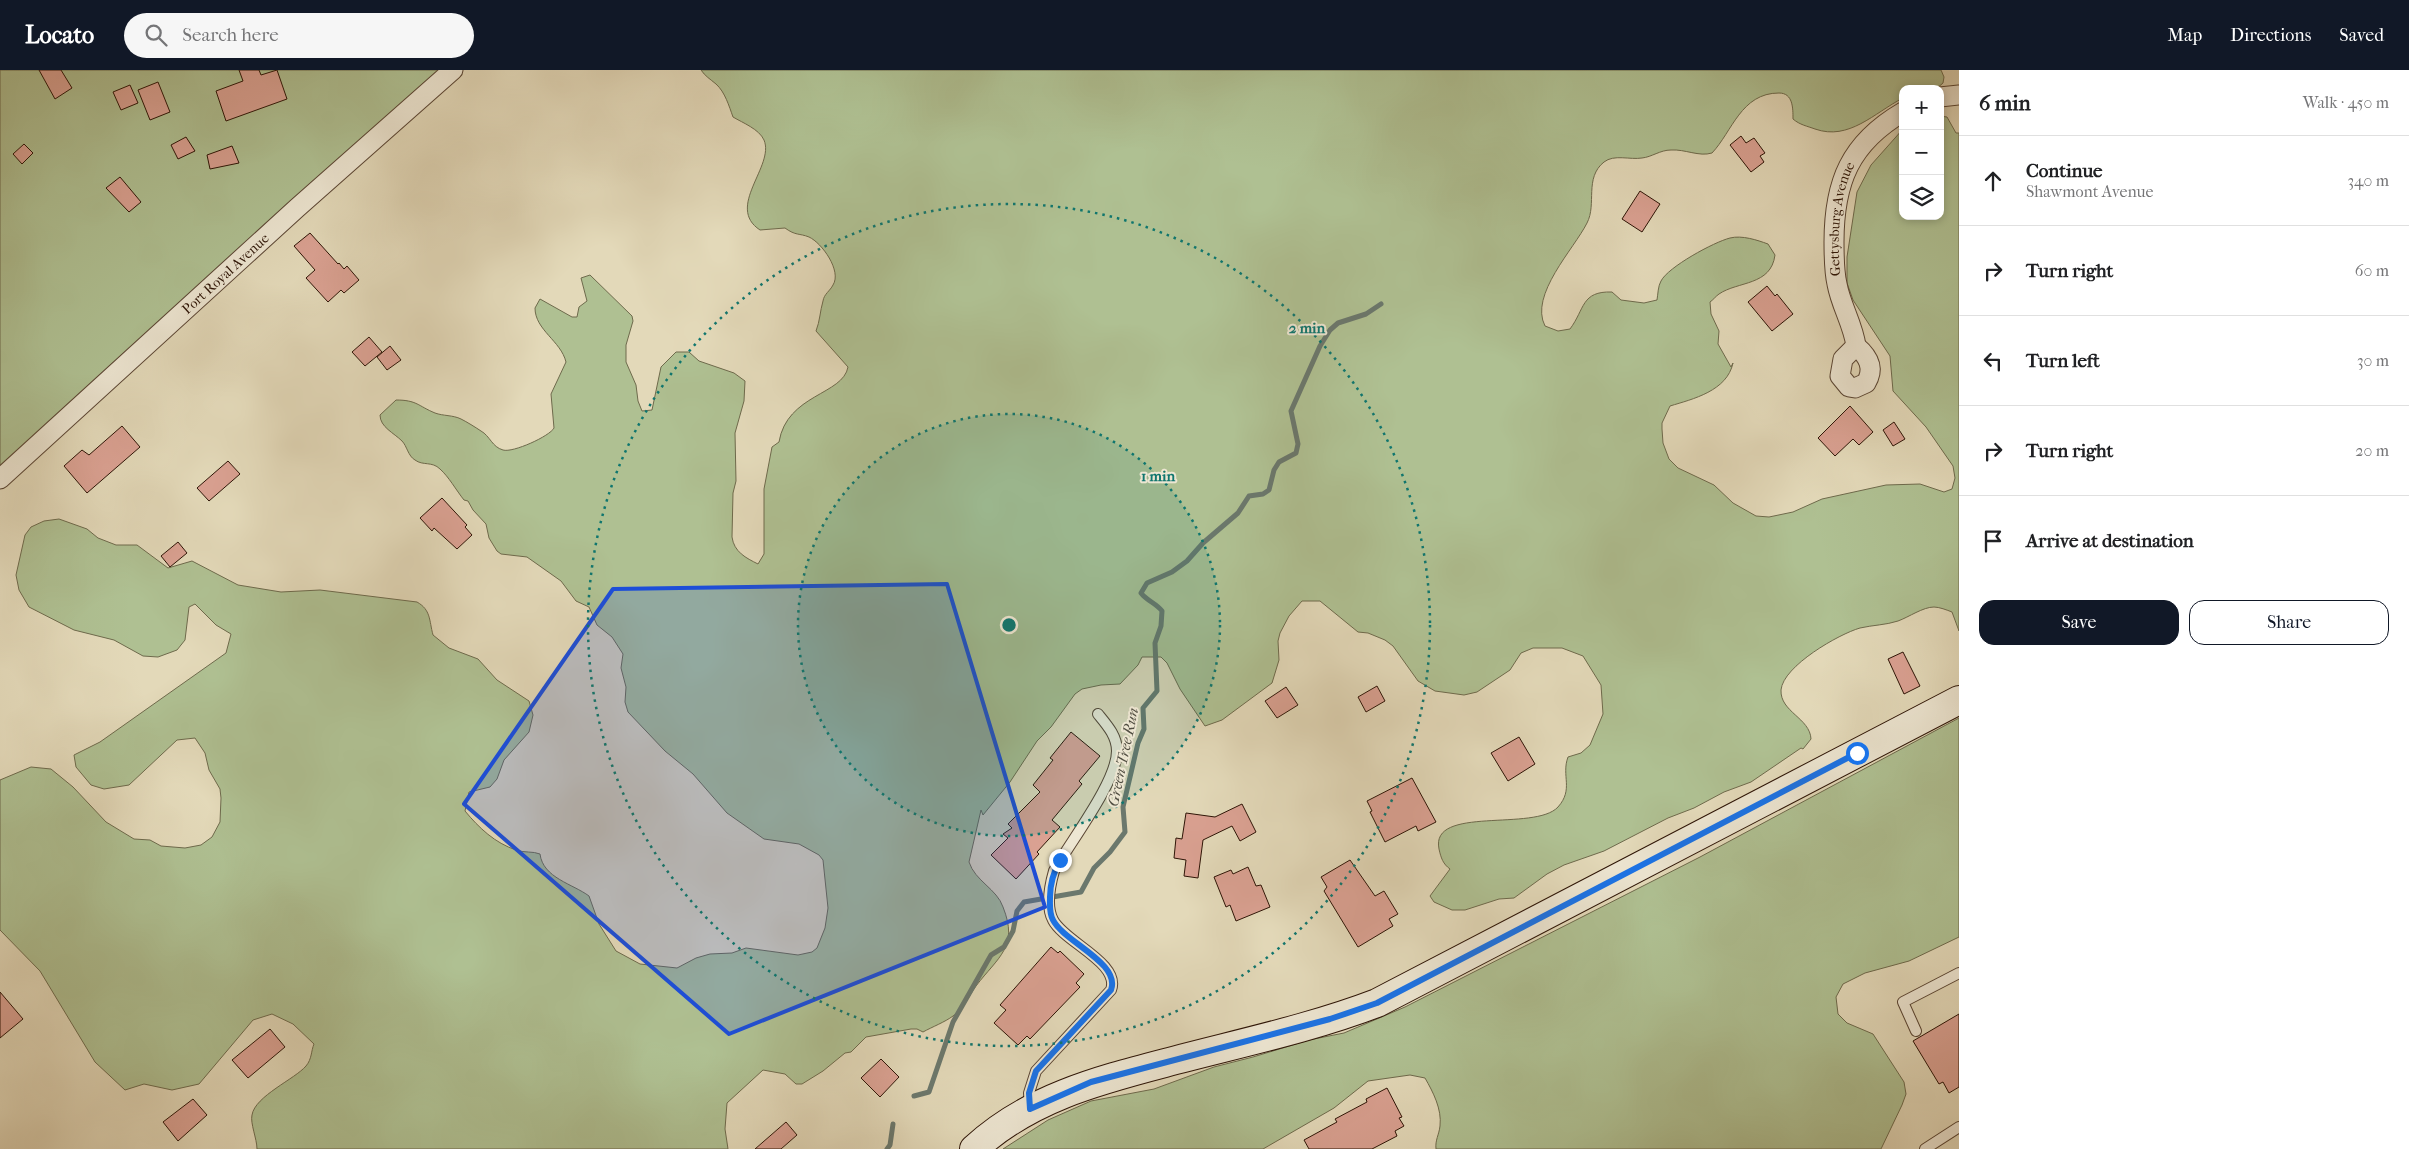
<!DOCTYPE html>
<html lang="en">
<head>
<meta charset="utf-8">
<style>
	body { margin:0; font-family:"IM FELL French Canon",serif; background:#f6f6f6; color:#202124 }
	.controls { position:absolute; right:15px; top:15px; display:grid; overflow:hidden; border-radius:10px; box-shadow:0 2px 8px #0003 }
	.controls button { width:45px; height:45px; display:grid; place-items:center; padding:0; border:0; border-bottom:1px solid #e0e0e0; background:#fff; color:#202124; font:25px sans-serif }
	.stop { position:absolute; width:15px; height:15px; margin:-11px; border:4px solid #1a73e8; border-radius:50%; background:#fff }
	.stop.end { background:#1a73e8; border-color:#fff; box-shadow:0 1px 5px #0008 }
	.list { margin:0; padding:0; list-style:none }
	h2 { display:flex; justify-content:space-between; align-items:center; height:65px; margin:0; padding:0 20px; font-size:21px }
	h2 small { font-size:16px; font-weight:400; color:#757577 }
	.list li { display:grid; grid-template-columns:32px 1fr auto; gap:15px; align-items:center; box-sizing:border-box; height:90px; padding:0 20px; border-top:1px solid #e0e0e0 }
	.list b { display:block; font-size:19px; white-space:nowrap }
	.list p { margin:0; font-size:16px; white-space:nowrap; color:#757577 }
	.list em { font-size:16px; font-style:normal; color:#757577 }
	.actions { display:flex; gap:10px; padding:15px 20px }
	.actions a { flex:1; padding:11px 0; border:1px solid #111827; border-radius:15px; text-align:center; font-size:18px; color:#111827 }
	.actions .main { background:#111827; color:#fff }
	.icon { flex:none; width:28px; height:28px; fill:none; stroke:currentColor; stroke-width:2; stroke-linecap:round; stroke-linejoin:round }
	.map { position:relative; flex:none; width:1959px; height:1079px; overflow:hidden }
	header { display:flex; align-items:center; gap:30px; box-sizing:border-box; height:70px; padding:0 25px; background:#111827; color:#fff }
	header strong { font-size:24px }
	nav { display:flex; gap:28px; margin-inline-start:auto; font-size:18px }
	.search { width:350px; height:45px; background:#f6f6f6; display:flex; align-items:center; gap:12px; box-sizing:border-box; padding:0 18px; border-radius:28px; color:#757577; font-size:19px }
	main { display:flex }
	aside { flex:1; background:#fff }
	.map>svg:first-child { display:block }
</style>
</head>
<body>
<header>
<strong>Locato</strong>
<div class="search"><svg class="icon" aria-label="search" viewBox="0 0 24 24"><circle cx="10" cy="10" r="6"/><path d="M15 15l6 6"/></svg>Search here</div>
<nav><a>Map</a><a>Directions</a><a>Saved</a></nav>
</header>
<main>
<div class="map">
<svg width="1959" height="1079" viewBox="0 0 1959 1079">
	<rect width="100%" height="100%" fill="#e3d9b9"/>
	<filter id="stains"><feTurbulence type="fractalNoise" baseFrequency=".004" numOctaves="4"/><feColorMatrix values="0 0 0 0 .2 0 0 0 0 .09 0 0 0 0 .02 0 0 0 .5 -.17"/></filter>
	<radialGradient id="worn" r=".72"><stop offset=".6" stop-color="#630" stop-opacity="0"/><stop offset="1" stop-color="#630" stop-opacity=".3"/></radialGradient>
	<path fill="#afc092" stroke="#6e6a4c" d="M0 0H441L0 402Z
		M701 0H1941L1944 7 1943 13 1936 19H1903V28C1874 43 1849 71 1815 59 1807 56 1800 55 1793 49 1793 38 1793 23 1779 23 1741 23 1732 62 1712 83 1699 87 1685 79 1671 80 1660 80 1652 87 1642 88 1630 90 1614 84 1604 92 1584 108 1597 134 1587 153 1574 179 1529 225 1545 256L1558 261 1570 259C1585 239 1581 221 1612 222L1621 230 1644 233 1657 230C1658 224 1658 216 1661 211 1668 197 1714 172 1730 168 1742 165 1757 170 1768 174L1775 185C1771 216 1738 211 1719 224 1716 226 1713 230 1710 232L1711 244 1719 261 1718 274 1731 297 1733 293C1727 321 1693 329 1670 336L1662 353V359L1663 373 1669 389 1678 398 1714 415 1733 433 1756 446 1769 447 1793 442 1822 429 1886 415 1920 414 1944 422 1952 419 1955 408 1953 396 1926 357 1893 321 1890 286 1853 230 1847 213V187L1857 122 1871 95 1903 59V146H1940V46L1947 47 1956 63H1959V561L1952 542C1947 540 1939 537 1934 537 1923 537 1909 547 1898 551 1886 555 1873 555 1860 558 1839 564 1783 596 1781 620 1780 642 1810 648 1811 669L1803 679 1801 678 1751 712 1724 722 1694 738 1668 748 1604 781 1564 795 1547 804 1514 828 1499 829 1465 840H1452L1434 832 1430 826 1450 799C1443 794 1441 788 1439 779 1430 735 1535 762 1558 737 1574 719 1561 706 1568 687L1581 683 1590 675 1603 644 1601 615 1583 586 1562 578H1533L1521 583 1510 600 1477 622 1464 625 1435 621 1418 611 1393 576 1385 570 1368 563 1358 562 1320 531H1302L1289 546 1280 563 1278 571 1279 590 1272 613 1222 650 1205 656 1180 619 1167 593 1161 587H1142L1138 595 1120 614 1101 615 1082 619 1075 624 1051 657 1037 671 1010 712 983 745 981 740 969 792C975 811 997 819 1003 837 1019 877 998 887 976 916 968 927 964 939 953 946 945 952 932 957 923 962L917 959H911L866 967 851 982 845 983 823 1001 802 1014H796L785 1004 763 1000 727 1033 725 1059 728 1079H257C257 1069 250 1053 252 1045 255 1026 295 1009 306 996 312 989 311 981 314 974L293 954 272 944 253 950 199 1014 172 1020 144 1014 125 1020 95 992 40 901 0 860V710L31 697 51 699 73 717 106 752 134 769 150 770 161 776 185 778 201 775 212 767 220 752 221 728 220 719 209 700 205 683 195 668 177 670 129 715 104 719 91 715 76 697 74 685 100 672 226 583 231 564 216 555 195 534 189 537 185 570 177 580 158 587 143 586 114 570 74 560 29 537 19 520 16 505 25 465 31 457 44 451 59 449 87 459 98 468 116 475H137L168 498 192 491 238 515 281 522 320 520 417 532C431 540 429 550 433 565L449 578 478 589 497 610 529 631 533 645 529 662 504 690 497 709 490 717 469 722 465 741C479 758 495 773 516 780 524 783 533 781 540 784 543 808 573 814 589 826L599 854 616 881 640 894 677 898 696 888 710 884 732 883 746 878 798 885 812 882 817 878 825 858 828 838 823 790 819 785 799 774 764 769 727 743 693 704 665 681 628 642 625 632 626 617 621 598 623 584 612 567 597 555 589 537 576 531 561 511 527 487 501 484 497 481 489 468 486 454 473 440 468 431 464 430C456 420 449 407 440 399 432 391 423 396 415 390 408 386 407 376 402 371 394 363 380 357 380 345L396 330C417 330 418 336 435 343 443 346 453 345 461 349 467 352 475 357 481 361 490 366 492 377 503 380 513 383 550 366 554 358L551 324 566 292C561 271 535 260 535 238L540 229 572 247H577L579 237 587 231 581 208 590 205 632 246 633 251 626 275V292L636 315 638 331 642 341 652 340 661 297 676 282H689L699 291 734 303 745 311 744 331 735 363 736 411 733 423 732 467C734 482 746 488 758 494L764 484V419L772 377 779 372C787 324 843 325 848 297L816 261C820 251 820 241 823 231 824 224 830 221 833 215 842 201 822 173 809 167 799 163 796 166 785 158L760 160C725 137 775 96 764 70 759 59 743 53 733 47 729 36 725 22 716 14 710 9 705 6 701 0Z
		M1959 648V867L1909 891 1865 903 1843 914 1836 927 1838 944 1847 953 1873 964 1904 1012 1906 1024 1902 1035 1881 1079H1436C1435 1070 1439 1065 1440 1056 1442 1039 1433 1022 1425 1008L1410 1005 1368 1011 1334 1038 1263 1079H1003L1048 1050 1091 1031 1154 1019 1214 997 1253 987 1309 970 1344 963 1405 937 1700 787Z"/>
	<g fill="none" stroke-linecap="round" stroke-linejoin="round">
		<path stroke="#6b786d" stroke-width="5" d="M914 1026 929 1022 953 952 991 885 1004 877 1013 861 1017 841 1024 832 1081 822 1094 798 1110 782 1125 762 1123 737 1138 673 1144 659 1143 638 1157 621 1155 573 1161 556 1162 541C1156 533 1147 531 1141 523L1147 513 1172 502 1187 491 1203 473 1238 443 1249 426 1263 424 1269 420 1274 400 1279 392 1296 383 1298 374 1291 341 1320 276 1330 260 1338 253 1366 244 1381 234
			M887 1079 890 1075 893 1054"/>
	</g>
	<path fill="#daa192" stroke="#2d1406" d="M39 0H61L72 18 55 29Z
		M239 0H259L261 5 277 0 287 29 226 51 216 21 243 11Z
		M158 12 170 42 150 50 138 20Z
		M130 15 138 33 121 40 113 22Z
		M1741 66 1746 73 1754 68 1765 83 1760 86 1764 92 1751 102 1730 75Z
		M186 67 195 81 178 89 171 75Z
		M24 74 33 83 22 94 13 84Z
		M232 76 239 93 210 99 207 85Z
		M120 107 141 132 129 142 106 118Z
		M1640 121 1660 134 1642 162 1622 149Z
		M310 163 338 194 339 193 344 199 347 196 359 210 344 223 341 220 328 232 306 208 315 200 294 176Z
		M1767 216 1775 226 1777 224 1793 244 1772 261 1748 232Z
		M369 267 382 282 365 296 352 282Z
		M390 276 401 290 387 300 377 287Z
		M1850 336 1873 362 1859 375 1853 369 1835 386 1818 368Z
		M1894 352 1905 369 1893 376 1883 360Z
		M122 356 140 377 87 423 64 396 82 380 89 385Z
		M228 391 240 404 209 431 197 418Z
		M442 428 467 455 465 457 472 465 457 479 434 458 432 461 420 448Z
		M178 472 187 483 170 497 161 486Z
		M1903 582 1920 616 1904 624 1888 589Z
		M1377 616 1385 631 1366 642 1358 627Z
		M1286 617 1298 635 1277 648 1265 631Z
		M1071 662 1100 686 1079 711 1082 714 1052 750 1060 757 1037 782 1039 784 1016 809 991 785 1008 768 1003 764 1012 758 1008 754 1040 722 1033 715 1053 690 1050 688Z
		M1519 667 1535 694 1508 711 1491 683Z
		M1412 708 1436 752 1418 761 1416 756 1385 772 1370 742 1372 741 1367 731Z
		M1242 734 1256 762 1240 771 1232 756 1203 770 1198 808 1184 806 1186 790 1174 788 1176 768 1182 769 1186 743 1215 747Z
		M1350 790 1375 826 1384 821 1398 844 1389 849 1393 856 1358 877 1324 821 1327 817 1321 807Z
		M1248 797 1256 816 1261 815 1270 837 1236 851 1230 835 1226 837 1214 807 1231 800 1233 804Z
		M1051 877 1058 883 1060 881 1084 904 1076 913 1080 917 1030 969 1027 966 1018 975 994 953 1006 940 1000 935Z
		M0 922 23 949 0 968Z
		M1959 944V1017L1949 1023 1943 1012 1939 1014 1913 971Z
		M270 959 285 977 248 1008 232 990Z
		M881 989 899 1007 880 1027 861 1008Z
		M1387 1018 1402 1047 1399 1048 1404 1056 1395 1061 1397 1066 1372 1079H1309L1304 1070 1337 1052 1335 1049 1367 1032 1366 1029Z
		M193 1029 207 1045 178 1071 163 1052Z
		M786 1052 797 1065 781 1079H755Z"/>
	<g fill="none" stroke-linecap="round" stroke-linejoin="round">
		<defs>
			<path id="service" d="M1916 961 1903 932 1959 903
				M1030 1038 1029 1023 1036 1001 1111 920C1121 893 1064 872 1053 850 1046 837 1050 815 1054 801 1070 772 1117 712 1117 681 1117 666 1107 655 1098 644
				M1925 1079 1959 1057"/>
			<g id="minor">
				<path d="M1940 27 1959 25"/>
				<path id="s1" d="M1856 276C1853 254 1841 236 1837 214 1834 201 1834 186 1834 172 1834 112 1850 73 1903 42"/>
				<path d="M1856 276C1868 286 1875 298 1866 313L1855 318 1849 317 1840 306 1843 289Z"/>
				<path id="s2" d="M0 409 297 138 453 0"/>
			</g>
			<path id="secondary" d="M974 1079C1028 1029 1096 1011 1165 993 1236 974 1309 959 1377 933L1959 630"/>
		</defs>
		<use href="#service" stroke="#5a4533" stroke-width="12"/>
		<use href="#minor" stroke="#5a4533" stroke-width="21"/>
		<use href="#secondary" stroke="#2d1406" stroke-width="30"/>
		<use href="#service" stroke="#ede6d2" stroke-width="10"/>
		<use href="#minor" stroke="#ede6d2" stroke-width="19"/>
		<use href="#secondary" stroke="#ede6d2" stroke-width="28"/>
	</g>
	<g fill="none" stroke-linecap="round" stroke-linejoin="round">
		<path stroke="#1a73e8" stroke-width="6" d="M1060 790C1053 803 1050 813 1050 827 1050 835 1049 843 1053 850 1064 872 1121 893 1111 920L1036 1001 1029 1023 1030 1039 1091 1012 1330 949 1377 933 1857 683"/>
	</g>
	<path fill="#1d4ed8" fill-opacity="0.2" stroke="#1d4ed8" stroke-width="4" stroke-linejoin="round" d="M947 514 1045 837 729 964 464 734 613 519Z"/>
	<circle cx="1009" cy="555" r="211" fill="#0f766e" fill-opacity=".12"/>
	<g fill="none" stroke="#0f766e" stroke-width="2.5" stroke-dasharray="2.5 5">
		<circle cx="1009" cy="555" r="211"/>
		<circle cx="1009" cy="555" r="421"/>
	</g>
	<g text-anchor="middle" stroke-width="4" stroke-linejoin="round" paint-order="stroke">
		<g font-size="14" fill="#2d1406" stroke="#ede6d2">
			<text dy="5" stroke="none"><textPath href="#s1" startOffset="131">Gettysburg Avenue</textPath></text>
			<text dy="5" stroke="none"><textPath href="#s2" startOffset="305">Port Royal Avenue</textPath></text>
		</g>
		<g font-size="15" font-style="italic" fill="#514e42" stroke="#ede6d2">
			<text transform="translate(1123 687) rotate(-78)" y="5">Green Tree Run</text>
		</g>
	</g>
	<circle cx="1009" cy="555" r="8" fill="#0f766e" stroke="#ede6d2" stroke-width="2.5"/>
	<g font-size="15" text-anchor="middle" font-weight="bold" fill="#0f766e" stroke="#ede6d2" stroke-width="4" stroke-linejoin="round" paint-order="stroke">
		<text x="1307" y="263">2 min</text>
		<text x="1158" y="411">1 min</text>
	</g>
	<rect width="100%" height="100%" filter="url(#stains)"/>
	<rect width="100%" height="100%" fill="url(#worn)"/>
</svg>
<div class="controls">
<button>+</button>
<button>−</button>
<button><svg class="icon" aria-label="layers" viewBox="0 0 24 24"><path d="M12 4l9 5-9 5-9-5zM3 14l9 5 9-5"/></svg></button>
</div>
<div class="stop" style="left:1857px;top:683px"></div>
<div class="stop end" style="left:1060px;top:790px"></div>
</div>
<aside>
<h2>6 min<small>Walk · 450 m</small></h2>
<ul class="list">
<li><svg class="icon" aria-label="ahead" viewBox="0 0 24 24"><path d="M12 20V5M6 11l6-6 6 6"/></svg><div><b>Continue</b><p>Shawmont Avenue</p></div><em>340 m</em></li>
<li><svg class="icon" aria-label="right" viewBox="0 0 24 24"><path d="M7 20v-9h11M14 6l5 5-5 5"/></svg><div><b>Turn right</b></div><em>60 m</em></li>
<li><svg class="icon" aria-label="left" viewBox="0 0 24 24"><path d="M17 20v-9H6M10 6l-5 5 5 5"/></svg><div><b>Turn left</b></div><em>30 m</em></li>
<li><svg class="icon" aria-label="right" viewBox="0 0 24 24"><path d="M7 20v-9h11M14 6l5 5-5 5"/></svg><div><b>Turn right</b></div><em>20 m</em></li>
<li><svg class="icon" aria-label="arrive" viewBox="0 0 24 24"><path d="M6 21V4h12l-3 4 3 4H6"/></svg><div><b>Arrive at destination</b></div></li>
</ul>
<div class="actions"><a class="main">Save</a><a>Share</a></div>
</aside>
</main>
</body>
</html>
